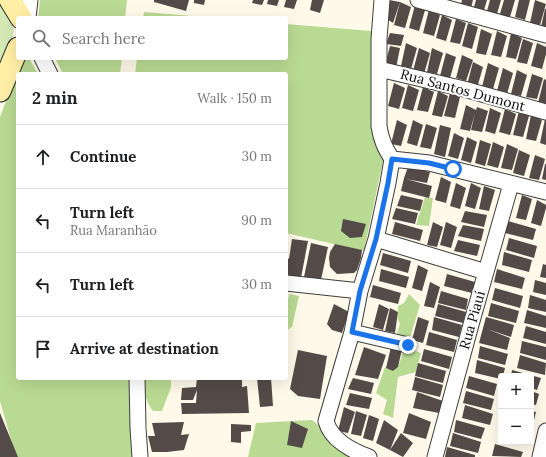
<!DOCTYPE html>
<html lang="en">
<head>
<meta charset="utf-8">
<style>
	body { margin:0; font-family:Lora,serif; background:#f2f2f2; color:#202124 }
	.controls { position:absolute; right:12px; bottom:12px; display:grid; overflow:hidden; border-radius:4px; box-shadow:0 4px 16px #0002 }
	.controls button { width:36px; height:36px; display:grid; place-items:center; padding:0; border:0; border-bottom:1px solid #e0e0e0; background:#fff; color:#202124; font:20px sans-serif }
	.stop { position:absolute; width:12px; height:12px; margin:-9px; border:3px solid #1a73e8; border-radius:50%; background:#fff }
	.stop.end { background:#1a73e8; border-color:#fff; box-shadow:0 1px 4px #0008 }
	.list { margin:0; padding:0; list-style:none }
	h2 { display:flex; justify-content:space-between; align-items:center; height:52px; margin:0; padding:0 16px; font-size:17px }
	h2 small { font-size:13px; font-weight:400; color:#757577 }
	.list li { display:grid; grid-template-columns:26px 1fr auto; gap:12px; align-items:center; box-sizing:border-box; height:64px; padding:0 16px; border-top:1px solid #e0e0e0 }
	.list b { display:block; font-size:15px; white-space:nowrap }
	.list p { margin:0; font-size:13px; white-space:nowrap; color:#757577 }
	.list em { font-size:13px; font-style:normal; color:#757577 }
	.icon { flex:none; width:22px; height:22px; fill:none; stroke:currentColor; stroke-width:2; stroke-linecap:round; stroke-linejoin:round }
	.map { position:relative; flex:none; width:546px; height:457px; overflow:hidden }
	.search { position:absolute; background:#fff; box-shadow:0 4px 16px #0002; left:16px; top:16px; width:272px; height:44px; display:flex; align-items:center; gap:10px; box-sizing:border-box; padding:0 14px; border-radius:4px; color:#757577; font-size:15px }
	.panel { position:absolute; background:#fff; box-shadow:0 4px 16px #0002; left:16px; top:72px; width:272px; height:308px; border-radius:4px }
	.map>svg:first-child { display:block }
</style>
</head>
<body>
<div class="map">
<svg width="546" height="457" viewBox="0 0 546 457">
	<rect width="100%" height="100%" fill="#fff9ea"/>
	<path fill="#d4e9b4" d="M0 0 14 25 13 36 0 67Z"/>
	<path fill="#b9da93" d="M40 0H127L125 18H38Z
		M144 12 217 18H143Z
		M286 24 371 31 375 139 384 156 364 251 286 233V74H135L137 58H286Z
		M22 58H29L38 74H18V378H133L134 457H16L0 401V117Z
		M55 58H122L120 74H63Z
		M425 197 433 198 429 226 416 225Z
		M289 294 299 296 292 327 286 331V312Z
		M409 294 420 305 409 341 396 337 400 324 398 320V306L404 303Z
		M405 347 421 353 416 372 398 377 393 418 383 414 387 400 376 393 385 367 393 371 398 367Z
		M143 378H171V387L162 411H153C146 402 143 390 143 378Z
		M312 420 356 454 361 457H248L256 423Z"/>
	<path fill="#544b48" d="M154 0H189L186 11 154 2Z
		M194 0H205L204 5 194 3Z
		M253 0H264L262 5 252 3Z
		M268 0H279L277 6 267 4Z
		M286 0H297L294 9 284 7Z
		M312 0H324L320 13 310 10Z
		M389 0 400 2 393 23 387 19Z
		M462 0H473L471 8 461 5Z
		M476 0H487L484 10 474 7Z
		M490 0H501L497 14 487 11Z
		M504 0H515L510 17 500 14Z
		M519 0H530L525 20 515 17Z
		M535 0 546 4 540 25 530 23Z
		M400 2 411 7 405 28 394 25Z
		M415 5 425 10 419 31 409 28Z
		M545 9H546V28L541 27Z
		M429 10 440 15 434 36 423 33Z
		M442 15 452 20 446 41 436 38Z
		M456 19 466 23 460 44 450 42Z
		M468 23 478 27 472 49 462 46Z
		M481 29 492 34 486 55 476 53Z
		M497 31 507 36 501 57 491 55Z
		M390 33 404 35 401 46 386 44Z
		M511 33 522 38 516 59 506 57Z
		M523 39 533 43 527 64 517 62Z
		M406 43 417 48 411 69 401 66Z
		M537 43 546 47V54L542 69 531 66Z
		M390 46 400 48 396 68 385 65Z
		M419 48 430 53 424 74 413 71Z
		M432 48 443 53 437 74 427 72Z
		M446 53 456 57 450 78 440 76Z
		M462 55 473 60 466 81 456 78Z
		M473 62 483 67 477 88 467 85Z
		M488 63 499 68 493 89 482 87Z
		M503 68 513 73 507 94 497 91Z
		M517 70 527 75 521 96 511 94Z
		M532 74 543 78 537 99 526 97Z
		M544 79 546 80V104L538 103Z
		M394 83 405 88 399 109 388 106Z
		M408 85 419 90 413 111 402 108Z
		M423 87 434 92 428 112 417 110Z
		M438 91 448 96 442 117 432 115Z
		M450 93 460 97 455 118 444 116Z
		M466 105 476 110 477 107 488 111 482 132 471 130 475 113 470 131 460 129Z
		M490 108 501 113 495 134 485 131Z
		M505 109 516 114 510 135 499 132Z
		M519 111 529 116 523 137 513 135Z
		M531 115 542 120 536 141 526 139Z
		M545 119 546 120V145L540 143Z
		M397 120 407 125 401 146 391 144Z
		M413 120 423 125 417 146 407 143Z
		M426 124 437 128 431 149 420 147Z
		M440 125 451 128 445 157 434 154Z
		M454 133 464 138 458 159 448 156Z
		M467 137 477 142 471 163 461 160Z
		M480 140 491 144 485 166 475 163Z
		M493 142 504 147 498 168 487 165Z
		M507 144 518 149 512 170 501 168Z
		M519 150 530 155 524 176 513 173Z
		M535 155 545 159 539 180 529 178Z
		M545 164H546V180L542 179Z
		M408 167 430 172 427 183 406 179 432 186 429 198 401 191 404 178Z
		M441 177 451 182 446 203 435 200Z
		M456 183 466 188 460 209 450 206Z
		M471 183 481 188 475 209 465 206Z
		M484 186 495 190 489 211 479 209Z
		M401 195 423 200 420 211 397 206Z
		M522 195 532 199 526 220 516 218Z
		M537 200 546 205V208L541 226 531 223Z
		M396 208 418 213 415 224 392 219Z
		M465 211 487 215 484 227 461 222Z
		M343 219 366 224 362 237 350 238 341 231Z
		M508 221 536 229 533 240 505 233Z
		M395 222 423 230 420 241 392 234Z
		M433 222 443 227 437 247 427 245Z
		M446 222 457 227 451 248 440 245Z
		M463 225 484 229 481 241 458 236Z
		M509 238 537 246 534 258 506 250Z
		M292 239 308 241 301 278 286 276V257L289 259Z
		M458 240 480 245 477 256 454 251Z
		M311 243 328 247 321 280 304 277Z
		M335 244 362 250 361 258 357 270 354 273 337 274 330 267 329 258 330 252Z
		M504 252 532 260 529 272 502 265Z
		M383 253 411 261 408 273 380 265Z
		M543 264 546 265V278L540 277Z
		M418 265 428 270 422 291 412 288Z
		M381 269 409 277 406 288 379 281Z
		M497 269 525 278 522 289 494 282Z
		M447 274 475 282 472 293 444 286Z
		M535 280 546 283V295L533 292Z
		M430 282 440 287 434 308 424 306Z
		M373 285 401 293 398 304 370 297Z
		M495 288 523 296 520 308 492 300Z
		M441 291 468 299 466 310 438 303Z
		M530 295 546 300V312L528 308Z
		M491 303 519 311 516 323 488 316Z
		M334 304 349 312 342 333 332 330 327 324Z
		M379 304 389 309 383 330 373 327Z
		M438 304 466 312 463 323 435 316Z
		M390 308 398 312 395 333 385 331Z
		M527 310 546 316V328L524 323Z
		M418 317 429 321 423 343 412 340Z
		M434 317 462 325 459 337 432 330Z
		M486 317 514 325 511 337 487 329 510 338 507 350 479 343Z
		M526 326 546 332V344L523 338Z
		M429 332 457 340 454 352 426 345Z
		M522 341 546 347V360L520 353Z
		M480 346 508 354 505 365 478 358Z
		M364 347 386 355 378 379 355 375Z
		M391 347 402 349 398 367 393 371 386 368Z
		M424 349 452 357 449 369 421 361Z
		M298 350 327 356 320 399 298 396 290 389Z
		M520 355 546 363 545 375 517 368Z
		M477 360 505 368 503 376H501V379L475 373Z
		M418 363 446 371 443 383 415 376Z
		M512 370 541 378 537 390 531 388V376H511Z
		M469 376 497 384 494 396 466 388Z
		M415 377 443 385 440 397 412 390Z
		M197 378H242V387L247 386 249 413 182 414 181 403H196L197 390 193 400H181L182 388 196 387Z
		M257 378H271L273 406 260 407Z
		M353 378 374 383 371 394 348 389Z
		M466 391 494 399 491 410 463 403Z
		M531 391 539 394 536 405 531 404Z
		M417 392 443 401 439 413 413 408Z
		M350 393 372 398 369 409 346 405Z
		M465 405 493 414 490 425 462 418Z
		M344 407 355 412 348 433 338 431Z
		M356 411 367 415 361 436 351 434Z
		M531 411 536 412 533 424 531 423Z
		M0 413 18 457H0Z
		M409 413 431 422 426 439 403 433Z
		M369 415 379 419 373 441 363 438Z
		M384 420 398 430 390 450 376 443Z
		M456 420 485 428 481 439 454 432Z
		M291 421 308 429 302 448 287 445Z
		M184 422 181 435 189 434 184 450 167 452H152L148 436H155L152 423Z
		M231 424 251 425V431L241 432V443L231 442Z
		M401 433 413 443 403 457 390 450Z
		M453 433 481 442 478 453 450 446Z
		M495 444 523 452 521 457 492 456Z
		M447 447 475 455V457H445Z"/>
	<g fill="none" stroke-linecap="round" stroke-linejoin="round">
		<defs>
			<path id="street" d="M382 0 379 39V126C381 140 385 148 392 159
				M418 0 546 35
				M28 18 30 0
				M42 58 50 74
				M379 69 464 89 546 112
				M392 159 429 163 546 192
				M376 239 486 272
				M286 283 360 291
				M352 332 408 345
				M137 378 138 428 140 457
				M369 457C351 450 331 440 326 421L352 332 360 291 376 239 388 183 392 159
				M435 457 472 321 511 184
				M540 457 546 431"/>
			<path id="secondary" d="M10 0 21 18
				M0 91 18 48"/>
		</defs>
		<use href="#street" stroke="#3e3e3e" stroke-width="17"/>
		<use href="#secondary" stroke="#2d2d2d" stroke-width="23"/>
		<use href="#street" stroke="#fff" stroke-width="15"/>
		<use href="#secondary" stroke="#ffeea5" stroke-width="21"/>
	</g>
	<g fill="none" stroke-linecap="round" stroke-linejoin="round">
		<path stroke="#1a73e8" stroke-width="5" d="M408 345 352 332 360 291 376 239 388 183 392 159 429 163 453 169"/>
	</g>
	<g text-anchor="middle" stroke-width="4" stroke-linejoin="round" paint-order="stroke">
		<g font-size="14" fill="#0b0b0b" stroke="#fff">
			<text transform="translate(463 90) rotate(15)" y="5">Rua Santos Dumont</text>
			<text transform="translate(472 320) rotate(-74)" y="5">Rua Piauí</text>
		</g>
	</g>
</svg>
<div class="controls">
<button>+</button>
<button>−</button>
</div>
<div class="stop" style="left:453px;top:169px"></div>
<div class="stop end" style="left:408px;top:345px"></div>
<div class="search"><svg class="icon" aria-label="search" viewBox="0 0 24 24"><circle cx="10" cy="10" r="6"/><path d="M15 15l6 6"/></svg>Search here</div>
<section class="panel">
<h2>2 min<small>Walk · 150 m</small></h2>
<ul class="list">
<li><svg class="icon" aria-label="ahead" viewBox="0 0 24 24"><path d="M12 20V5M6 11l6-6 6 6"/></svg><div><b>Continue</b></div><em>30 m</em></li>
<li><svg class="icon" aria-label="left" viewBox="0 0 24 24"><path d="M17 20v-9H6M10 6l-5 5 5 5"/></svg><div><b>Turn left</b><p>Rua Maranhão</p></div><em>90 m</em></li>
<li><svg class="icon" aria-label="left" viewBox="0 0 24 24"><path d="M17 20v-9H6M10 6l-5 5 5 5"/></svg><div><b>Turn left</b></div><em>30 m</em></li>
<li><svg class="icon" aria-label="arrive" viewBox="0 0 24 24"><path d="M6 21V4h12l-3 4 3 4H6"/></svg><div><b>Arrive at destination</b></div></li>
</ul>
</section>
</div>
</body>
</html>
